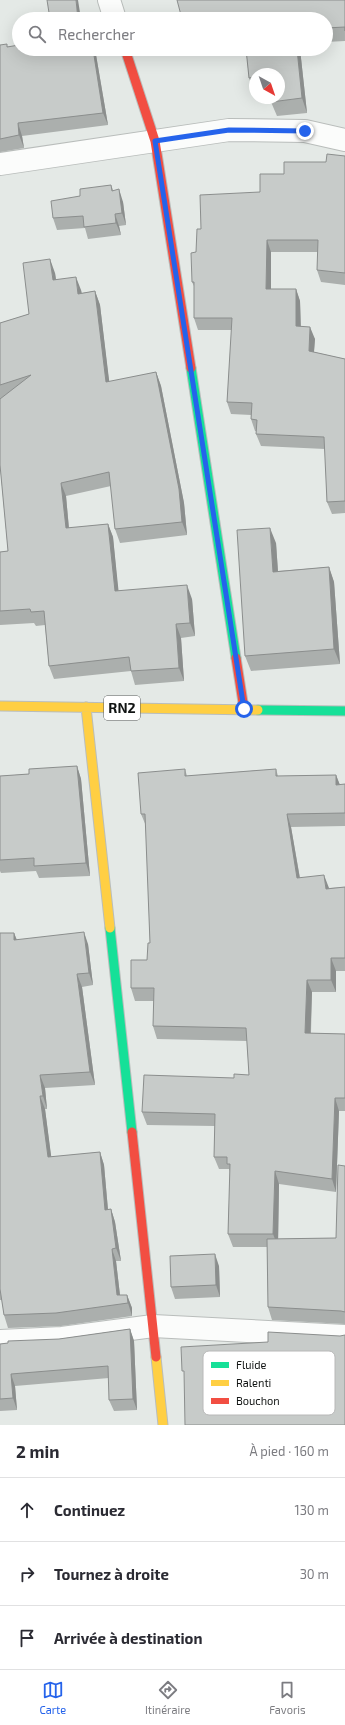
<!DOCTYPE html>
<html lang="fr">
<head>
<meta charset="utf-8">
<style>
	body { margin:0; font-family:"Exo 2",sans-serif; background:#f7f7f7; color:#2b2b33 }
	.compass { position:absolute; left:249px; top:68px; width:36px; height:36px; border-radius:50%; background:#fff; box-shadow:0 4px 16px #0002; rotate:140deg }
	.stop { position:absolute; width:12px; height:12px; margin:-9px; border:3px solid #2563eb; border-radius:50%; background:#fff }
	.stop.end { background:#2563eb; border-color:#fff; box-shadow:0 1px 4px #0008 }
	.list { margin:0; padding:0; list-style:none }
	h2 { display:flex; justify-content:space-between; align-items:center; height:52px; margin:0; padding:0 16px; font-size:17px }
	h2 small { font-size:13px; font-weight:400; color:#7c7c81 }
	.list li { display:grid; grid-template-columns:26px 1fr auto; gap:12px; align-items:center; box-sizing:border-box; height:64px; padding:0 16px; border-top:1px solid #e1e1e2 }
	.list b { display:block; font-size:15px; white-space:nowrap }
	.list em { font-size:13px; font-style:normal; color:#7c7c81 }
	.icon { flex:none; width:22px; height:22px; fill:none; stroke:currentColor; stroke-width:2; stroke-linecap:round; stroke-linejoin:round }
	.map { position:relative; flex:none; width:345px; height:1425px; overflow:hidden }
	.search { position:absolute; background:#fff; box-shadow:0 4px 16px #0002; left:12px; right:12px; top:12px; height:44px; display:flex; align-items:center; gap:10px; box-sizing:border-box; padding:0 14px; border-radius:22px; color:#7c7c81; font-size:15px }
	.sheet { height:244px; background:#fff }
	nav { display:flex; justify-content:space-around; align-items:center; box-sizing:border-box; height:56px; border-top:1px solid #e1e1e2; background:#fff; font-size:11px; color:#7c7c81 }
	nav a { display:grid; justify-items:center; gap:2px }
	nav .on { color:#2563eb }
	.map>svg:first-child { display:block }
</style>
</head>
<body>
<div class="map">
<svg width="345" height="1425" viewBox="0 0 345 1425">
	<rect width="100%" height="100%" fill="#e4e9e6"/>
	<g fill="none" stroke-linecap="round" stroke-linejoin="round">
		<defs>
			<path id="street" d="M109 0 115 19
				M0 164 229 130 305 131 345 140
				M0 1341 62 1338 153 1326 345 1336"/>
			<path id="fast" d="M191 368 236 658
				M258 710 345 711
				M110 928 132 1132"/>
			<path id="slow" d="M0 706 258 710
				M86 707 110 928
				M156 1357 163 1425"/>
			<path id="jam" d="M125 49 155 141 191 368
				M236 658 244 709
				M132 1132 156 1357"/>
		</defs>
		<use href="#street" stroke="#b9bdbb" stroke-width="24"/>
		<use href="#fast" stroke="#b9bdbb" stroke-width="11"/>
		<use href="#slow" stroke="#b9bdbb" stroke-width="11"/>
		<use href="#jam" stroke="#b9bdbb" stroke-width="11"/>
		<use href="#street" stroke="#fbfcfb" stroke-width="22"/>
		<use href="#fast" stroke="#16e098" stroke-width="9"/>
		<use href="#slow" stroke="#ffcf43" stroke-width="9"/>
		<use href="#jam" stroke="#f24e42" stroke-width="9"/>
	</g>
	<path fill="#abafad" d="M345 0V41L326 42V19Z
		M0 45 19 49H95L108 125 22 136 24 148 0 152Z
		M190 49H199L190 51Z
		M246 49H300L307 113 277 116 271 102V98H279V74H255V92H254L249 78Z
		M345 156V285L321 282 317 270 318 252H271V289H296L300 301 301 326 315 339 314 352 345 359V513L332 514 327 502 325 449 261 446 256 434V431H255L251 419V415L231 414 227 402 232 330H198L194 318V286L192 282 196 252 201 229 260 192 284 174 326 162Z
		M111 185 113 190 123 202 126 225 119 226 121 235 88 239 85 228 57 230 53 218 80 196Z
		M55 273 56 280 81 290 82 293 95 291 100 305 109 382 156 372 161 386 184 503 187 535 120 543 115 529 111 486 66 496 69 528 108 524 113 537 118 591 192 599 195 636 181 638 184 681 135 685 131 671 54 679 49 666 45 625 36 626 34 623 0 625V552L8 551 0 465V323L29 314Z
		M276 543 278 571 329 567 334 582 340 664 251 671 245 656Z
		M77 766 81 779 90 876 39 878 36 871 1 873 0 871V776L29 774Z
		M185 769 187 776 276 769 278 776 336 775 340 785 345 784V826L291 827 300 878 329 888 345 887V971H336V992H312L311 1033 345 1034V1111H339L336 1192 279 1184 278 1239 336 1238 345 1166V1324L272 1320 268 1307 267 1247H233L228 1234 230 1172 229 1169H219L214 1157 215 1126 147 1125 142 1112 234 1078 249 1075 247 1041 157 1039 153 1026 154 1001H135L131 988 147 960 150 943 146 826 141 814Z
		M0 933H14L17 940 88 944 93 985 82 987 95 1085 45 1088 47 1109H45L51 1157 100 1152 104 1165 108 1209H111L115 1222 121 1261H116L120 1295H127L132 1308V1316L61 1326 8 1328 4 1315 2 1300H0Z
		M219 1266 220 1297 175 1299 171 1287Z
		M130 1329 134 1341 137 1410 114 1411 109 1400V1378L15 1386 17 1410 0 1411V1344L59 1339Z"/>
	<path fill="#8b8e8d" d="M76 0H78L81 19H78Z
		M93 49H95L108 125 103 113Z
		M297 49H300L307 113 302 98Z
		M18 123 22 136 24 148 19 135Z
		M119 189 123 202 126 225 122 213Z
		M115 214 119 226 121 235 116 223Z
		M267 240 271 252V301L266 289Z
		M50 259 55 273 58 293 53 280Z
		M76 277 81 290 83 307 78 294Z
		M296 289 300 301 301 338 296 326Z
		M95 291 100 305 111 396 106 382Z
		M310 327 315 339 313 363 309 351Z
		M156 372 161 386 184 503 187 535 182 522Z
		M61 483 66 496 70 541 66 528Z
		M108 524 113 537 120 605 115 591Z
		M270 528 276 543 279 587 273 572Z
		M329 567 334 582 340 664 334 649Z
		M187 585 192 599 195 636 190 623Z
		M176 624 181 638 184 681 179 668Z
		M77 766 81 779 90 876 86 863Z
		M336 775 341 788 336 785Z
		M287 814 291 827 302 891 297 878Z
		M324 875 329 888 331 902 326 889Z
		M84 932 88 944 93 985 89 973Z
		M14 933 19 946 14 940Z
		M331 958 336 971V992L331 980Z
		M77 974 82 987 95 1085 90 1072Z
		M307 980 312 992 310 1045 305 1033Z
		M40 1075 45 1088 47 1109 43 1096Z
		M40 1096 45 1109 53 1170 48 1157Z
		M335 1098 339 1111 336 1192 332 1179Z
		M100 1152 104 1165 109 1222 105 1210Z
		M275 1171 279 1184 278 1247 273 1234Z
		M111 1209 115 1222 121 1261 116 1248Z
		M112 1249 116 1261 121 1304 117 1295Z
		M215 1254 219 1266 220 1297 216 1285Z
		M127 1295 132 1308V1316L128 1303Z
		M130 1329 134 1341 137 1410 133 1399Z
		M11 1374 15 1386 17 1410 13 1398Z"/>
	<path fill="#c7cbc9" stroke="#8b8e8d" d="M47 0H76L78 19H50Z
		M177 0H345V31V27L326 28V19H182Z
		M7 44V47L19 45V49H93L103 113 18 123 19 135 0 139V45Z
		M246 49H297L302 98 271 102V98H279V74H255V77L249 78Z
		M327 154 345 156V273L317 270 318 240H267L266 289H296V326L310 327 309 351 345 359V501L327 502 324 437 256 434 257 420 251 419 252 403 227 402 232 318H194V282H192L191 253 196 252 197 229H201L200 195 260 192V174H284V162H326Z
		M111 185 112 191 119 189 122 213 115 214 116 223 84 227 83 216 53 218 51 201 80 196V189Z
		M50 259 53 280 76 277 78 294 95 291 106 382 156 372 179 489 182 522 115 529 109 472 61 483 66 528 108 524 115 591 187 585 190 623 176 624 179 668 131 671 129 657 49 666 44 611 31 612 30 609 0 611V552L8 551 0 465V399L31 375 0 385V323L29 314 23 263Z
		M270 528 273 572 329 567 334 649 245 656 237 530Z
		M77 766 86 863 34 866V858L0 860V776L29 774V769Z
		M185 769V776L276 769V776L336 775V785L345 784V813L287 814 297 878 324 875 326 889 345 887V958H331V980H307L305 1033 345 1034V1098H335L332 1179 275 1171 273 1234H228L230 1164H227V1157H214L215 1114 142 1112 144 1075 234 1078V1074L249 1075 246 1028 153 1026 154 988H131V960H147L148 943H150L145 814H141L138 773Z
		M84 932 89 973 77 974 90 1072 40 1075 43 1096H40L48 1157 100 1152 105 1210 111 1209 116 1248 112 1249 117 1295H127L128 1303 56 1313 4 1315 0 1289V933H14V940Z
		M338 1165 345 1166V1312L341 1311 268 1307 267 1239 336 1238Z
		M215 1254 216 1285 171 1287 170 1256Z
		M130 1329 133 1399 109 1400 108 1366 11 1374 13 1398 0 1399V1344L8 1343V1341L59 1339Z
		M268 1332 340 1336 345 1335V1425H185L184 1371H182L181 1347 268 1342Z"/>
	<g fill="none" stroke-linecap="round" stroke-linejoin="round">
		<path stroke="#2563eb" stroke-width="5" d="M244 709 155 141 229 130 305 131"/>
	</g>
	<g text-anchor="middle" stroke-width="3" stroke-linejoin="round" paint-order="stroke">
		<rect fill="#fff" stroke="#585a5a" stroke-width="1" x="104" y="696" width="36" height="24" rx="3"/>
		<g font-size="14" font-weight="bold" fill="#111413">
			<text x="122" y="713">RN2</text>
		</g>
	</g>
	<rect x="203" y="1351" width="132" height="64" rx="6" fill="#fff" stroke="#b8b8b8" stroke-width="1"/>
	<rect x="211" y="1362" width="18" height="6" fill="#16e098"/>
	<rect x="211" y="1380" width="18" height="6" fill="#ffcf43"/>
	<rect x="211" y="1398" width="18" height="6" fill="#f24e42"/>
	<g font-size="11" fill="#111413">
		<text x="236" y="1369">Fluide</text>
		<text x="236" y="1387">Ralenti</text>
		<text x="236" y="1405">Bouchon</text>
	</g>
</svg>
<svg class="compass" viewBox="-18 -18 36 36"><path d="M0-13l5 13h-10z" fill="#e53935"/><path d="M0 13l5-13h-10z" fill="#7c7c81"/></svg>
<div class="stop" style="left:244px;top:709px"></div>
<div class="stop end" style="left:305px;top:131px"></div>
<div class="search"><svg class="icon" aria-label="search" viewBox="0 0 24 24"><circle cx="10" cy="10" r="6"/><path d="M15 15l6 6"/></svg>Rechercher</div>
</div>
<section class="sheet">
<h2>2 min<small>À pied · 160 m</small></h2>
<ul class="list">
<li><svg class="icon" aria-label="ahead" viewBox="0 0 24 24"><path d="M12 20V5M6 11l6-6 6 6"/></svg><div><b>Continuez</b></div><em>130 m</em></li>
<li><svg class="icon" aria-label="right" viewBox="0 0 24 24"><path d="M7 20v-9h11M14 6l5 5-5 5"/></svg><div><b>Tournez à droite</b></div><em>30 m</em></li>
<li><svg class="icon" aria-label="arrive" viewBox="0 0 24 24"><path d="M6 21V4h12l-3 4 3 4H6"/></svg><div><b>Arrivée à destination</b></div></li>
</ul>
</section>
<nav>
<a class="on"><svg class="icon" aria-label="map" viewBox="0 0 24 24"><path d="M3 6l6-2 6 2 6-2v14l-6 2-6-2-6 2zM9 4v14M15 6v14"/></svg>Carte</a>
<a><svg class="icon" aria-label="directions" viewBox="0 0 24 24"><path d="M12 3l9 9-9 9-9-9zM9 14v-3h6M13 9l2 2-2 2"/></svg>Itinéraire</a>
<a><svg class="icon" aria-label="saved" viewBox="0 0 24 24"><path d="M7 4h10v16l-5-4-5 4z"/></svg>Favoris</a>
</nav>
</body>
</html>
